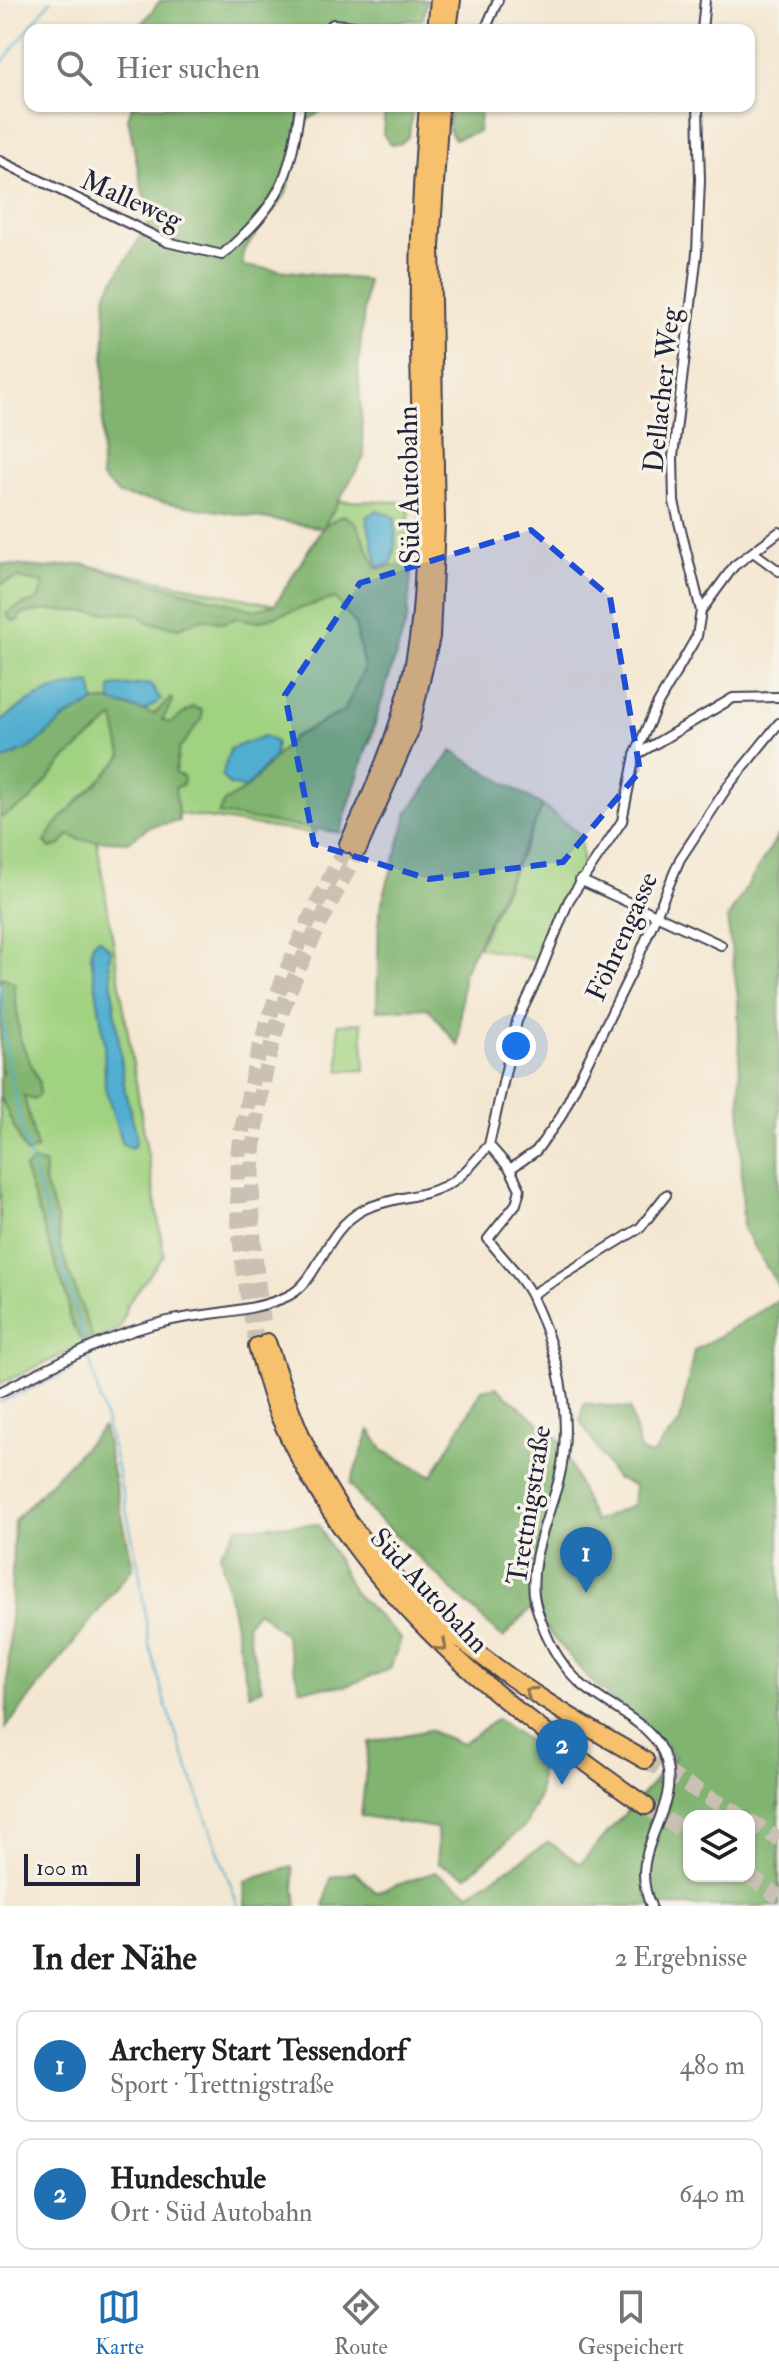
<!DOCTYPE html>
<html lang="de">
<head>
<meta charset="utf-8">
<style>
	body { margin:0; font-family:"IM FELL Double Pica",serif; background:#f2f2f2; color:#202124 }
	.controls { position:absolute; right:24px; bottom:24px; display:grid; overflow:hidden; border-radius:16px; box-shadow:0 2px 6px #0004 }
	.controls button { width:72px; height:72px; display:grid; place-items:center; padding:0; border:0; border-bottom:2px solid #e0e0e0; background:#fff; color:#202124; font:40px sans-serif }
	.scale { position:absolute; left:24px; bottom:20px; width:116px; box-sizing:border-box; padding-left:8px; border:4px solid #22223b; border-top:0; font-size:22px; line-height:28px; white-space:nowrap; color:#22223b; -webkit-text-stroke:6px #f7f3e8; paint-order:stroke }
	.you { position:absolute; left:516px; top:1046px; width:28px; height:28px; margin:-20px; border:6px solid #fff; border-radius:50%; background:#1a73e8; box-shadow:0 0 0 12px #1a73e833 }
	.badge { display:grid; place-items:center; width:52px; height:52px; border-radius:50%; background:#1f6fb2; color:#fff; font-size:26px; font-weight:700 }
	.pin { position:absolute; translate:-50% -66px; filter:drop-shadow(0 2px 4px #0008) }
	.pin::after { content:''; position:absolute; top:42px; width:28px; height:24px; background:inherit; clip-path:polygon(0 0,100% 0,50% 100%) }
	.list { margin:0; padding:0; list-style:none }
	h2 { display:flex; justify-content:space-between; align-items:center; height:104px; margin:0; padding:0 32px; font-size:34px }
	h2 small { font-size:26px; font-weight:400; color:#757577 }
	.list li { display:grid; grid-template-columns:52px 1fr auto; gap:24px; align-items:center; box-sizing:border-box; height:112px; margin:0 16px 16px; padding:0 16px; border:2px solid #e0e0e0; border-radius:16px }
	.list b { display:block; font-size:30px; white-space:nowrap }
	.list p { margin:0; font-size:26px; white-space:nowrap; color:#757577 }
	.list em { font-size:26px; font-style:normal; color:#757577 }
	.icon { flex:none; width:44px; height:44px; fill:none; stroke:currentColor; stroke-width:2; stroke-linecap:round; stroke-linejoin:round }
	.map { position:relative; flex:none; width:779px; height:1906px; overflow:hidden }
	.search { position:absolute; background:#fff; box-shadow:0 2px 6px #0004; left:24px; right:24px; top:24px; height:88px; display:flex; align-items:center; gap:20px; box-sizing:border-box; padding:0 28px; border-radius:16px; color:#757577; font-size:30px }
	.sheet { height:360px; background:#fff }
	nav { display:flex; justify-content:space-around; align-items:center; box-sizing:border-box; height:112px; border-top:2px solid #e0e0e0; background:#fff; font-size:22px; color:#757577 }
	nav a { display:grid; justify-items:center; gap:4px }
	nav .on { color:#1f6fb2 }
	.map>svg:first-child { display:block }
</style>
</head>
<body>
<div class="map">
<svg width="779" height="1906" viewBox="0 0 779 1906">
	<rect width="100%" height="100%" fill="#f7f3e8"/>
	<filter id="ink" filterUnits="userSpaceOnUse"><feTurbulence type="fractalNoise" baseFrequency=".0125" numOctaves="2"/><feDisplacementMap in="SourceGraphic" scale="16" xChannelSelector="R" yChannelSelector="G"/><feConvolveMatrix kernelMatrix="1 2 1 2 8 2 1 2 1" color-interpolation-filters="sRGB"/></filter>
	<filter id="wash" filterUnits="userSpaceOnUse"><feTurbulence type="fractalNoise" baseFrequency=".006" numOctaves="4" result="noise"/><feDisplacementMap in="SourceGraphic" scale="32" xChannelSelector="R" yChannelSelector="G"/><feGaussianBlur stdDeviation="1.8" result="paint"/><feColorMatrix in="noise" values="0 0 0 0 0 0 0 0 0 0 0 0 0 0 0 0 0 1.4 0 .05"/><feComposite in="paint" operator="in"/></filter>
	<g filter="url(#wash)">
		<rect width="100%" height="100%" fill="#f4e7d1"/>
		<path fill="#a1d281" stroke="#627a5e" stroke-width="2" d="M338 501 410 502 403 618 370 742 314 834 180 814 96 836 164 1255 127 1305 120 1328 0 1384V564L46 568 82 564 275 605Z
			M543 806 580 835 583 867 561 903 541 961 478 947Z
			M362 1023 365 1070 340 1071 338 1024Z"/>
		<path fill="#80b46f" stroke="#516b55" stroke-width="2" fill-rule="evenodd" d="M167 0H427L423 19 319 30H137L160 1Z
			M132 106H323L321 111 302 124 286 193 243 252V266L367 280 358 369 364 457 324 526 343 515 356 523 377 569 412 563 407 620 340 833 218 814 224 802 247 788 293 737 344 711 364 669 355 624 335 598 257 622 237 618 224 623 202 619 179 628 147 622 139 614 47 610 21 614 19 620 12 621 6 614C19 603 27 606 39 598L43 583 18 578 0 584V564L46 568 82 564 255 610 275 605 323 528 119 495 101 477 106 293 149 223 128 119Z
			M385 106H413L409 136 400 144H390L383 134Z
			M450 106H481L478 132 454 139 448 128Z
			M171 698 173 701 162 720 170 723 193 707 202 710V719L179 749 175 773 184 777 183 784 175 788 179 821 149 827 128 842 80 840 70 835 61 845 50 848 45 842C61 810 100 785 122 756L114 718 65 759 30 801 0 818V761L32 747 65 718 95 702 108 701 154 714Z
			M452 751 543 806 463 974 459 1046 428 1008 377 1010 379 913 408 812Z
			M779 834V1287L743 1229 738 998 727 919Z
			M4 977 14 983 20 1039 39 1082V1095L34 1100 24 1096 37 1149 26 1154 0 1096V1076L4 1073 0 1067V980Z
			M34 1161 45 1165 44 1183 57 1218 60 1246 92 1337 81 1340 69 1318 68 1301 24 1169Z
			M779 1300V1906H324L331 1877 355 1872 376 1892 435 1872 470 1893 549 1842 580 1864 675 1757 587 1677 530 1609 503 1638 371 1512 350 1484 370 1430 384 1451 432 1476 482 1390 496 1387 560 1440 594 1522 633 1505 635 1486 615 1478 580 1420 584 1403 630 1409 640 1451 652 1455 680 1422 694 1351ZM689 1816H749V1876H689Z
			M103 1427 133 1567 6 1728 14 1521Z
			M318 1524 354 1592 401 1639 390 1669 346 1686 300 1689 284 1634 258 1611 246 1624 262 1689 249 1694 220 1553 238 1527Z
			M497 1719 541 1750 539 1796 526 1825 467 1876 438 1863 437 1828 361 1816 369 1742 429 1730 462 1744Z
			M292 1867 297 1906H245V1881Z"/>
		<path fill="#51aed0" stroke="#3a6886" stroke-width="2" d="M377 510 395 517V546L391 564 378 567 366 517Z
			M91 683 95 702 65 718 32 747 0 761V723C29 697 52 687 91 683Z
			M150 684 161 700 144 711 111 702V687Z
			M264 736 276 742 274 757 246 788 229 785 222 776 230 749Z
			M99 938 111 950 109 960 125 1091 136 1132V1145L130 1148 122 1143 105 1088 104 1039 91 956 92 945Z"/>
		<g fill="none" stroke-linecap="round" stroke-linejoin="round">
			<path stroke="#51aed0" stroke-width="2" d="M0 65 51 0
				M0 983 6 1052 23 1134 86 1346
				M88 1353 115 1459 139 1569 149 1643 166 1706 238 1906
				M0 1402 74 1369"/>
		</g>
	</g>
	<g filter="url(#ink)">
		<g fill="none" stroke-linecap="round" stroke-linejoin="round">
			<path stroke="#cac0b3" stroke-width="16" stroke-dasharray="16 8" stroke-linecap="butt" d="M263 1321C244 1208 248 1100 289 992 308 943 335 896 358 849
				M257 1346C245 1283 235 1222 238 1158 239 1140 244 1122 247 1104 264 1010 303 928 348 844
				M645 1760 740 1816
				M646 1806 689 1835
				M749 1821 779 1839
				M749 1876 779 1897"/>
			<defs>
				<path id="street" d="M324 30 333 24 395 30
					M485 30 498 0
					M702 30 705 0
					M0 161 167 242 222 255C279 204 290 181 300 106
					M753 552 779 571
					M701 611 734 566 779 532
					M636 755 733 698 779 697
					M580 880 721 945
					M489 1145 517 1021 539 975 569 900 622 821 635 755 656 707 697 636 701 611 674 502 673 457 697 253 700 180 698 106
					M489 1145 510 1169 520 1189 516 1204 488 1239C501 1257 523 1277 532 1297 558 1353 574 1418 559 1479 549 1518 524 1568 537 1609 546 1637 556 1660 578 1681 605 1708 655 1721 666 1761 681 1814 625 1848 651 1906
					M510 1169 536 1151 560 1118 636 963 680 859 728 786 779 723
					M531 1295 640 1228 666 1195
					M0 1392C55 1365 108 1334 168 1321 207 1312 252 1313 288 1296 320 1281 323 1231 363 1210 391 1196 430 1198 455 1180 468 1171 479 1156 489 1145"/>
				<path id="highway" d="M436 30 439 0
					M448 30 452 0
					M348 844C380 779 408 711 418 639 429 558 422 477 420 397 417 299 419 203 428 106
					M358 849 409 733 431 637 436 522 431 246 440 106
					M267 1342C281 1383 294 1423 313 1461 383 1602 513 1686 645 1760
					M257 1346C264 1369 269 1394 279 1416 356 1592 493 1698 646 1806"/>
			</defs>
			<use href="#street" stroke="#424052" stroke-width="12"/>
			<use href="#highway" stroke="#424052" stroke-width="20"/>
			<use href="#street" stroke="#fff" stroke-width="8"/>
			<use href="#highway" stroke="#f7c06c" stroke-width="16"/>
		</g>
		<defs><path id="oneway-chevron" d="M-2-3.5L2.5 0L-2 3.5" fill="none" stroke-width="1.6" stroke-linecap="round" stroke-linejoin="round" transform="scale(2)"/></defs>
		<g stroke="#8c7154">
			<use href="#oneway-chevron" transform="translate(442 1646) rotate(44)"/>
			<use href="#oneway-chevron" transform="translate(530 1692) rotate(-147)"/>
		</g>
	</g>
	<path fill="#1d4ed8" fill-opacity="0.2" stroke="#1d4ed8" stroke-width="6" stroke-dasharray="16 10" stroke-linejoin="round" d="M531 530 610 597 640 771 563 862 429 879 314 844 285 695 360 583Z"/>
	<g text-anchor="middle" stroke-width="7" stroke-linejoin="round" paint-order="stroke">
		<g font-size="28" fill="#22223b" stroke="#f7f3e8">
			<text transform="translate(132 199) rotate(24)" y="10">Malleweg</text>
			<text transform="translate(661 390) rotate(-84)" y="10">Dellacher Weg</text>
			<text transform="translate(408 485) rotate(-91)" y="10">Süd Autobahn</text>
			<text transform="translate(621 936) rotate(-66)" y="10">Föhrengasse</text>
			<text transform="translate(528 1505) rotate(-81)" y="10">Trettnigstraße</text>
			<text transform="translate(430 1590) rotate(47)" y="10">Süd Autobahn</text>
		</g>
	</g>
</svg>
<div class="controls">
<button><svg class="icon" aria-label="layers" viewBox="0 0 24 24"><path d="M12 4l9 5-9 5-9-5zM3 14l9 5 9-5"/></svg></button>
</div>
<div class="scale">100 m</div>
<div class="you"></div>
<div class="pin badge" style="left:586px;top:1593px">1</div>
<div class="pin badge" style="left:562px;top:1785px">2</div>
<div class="search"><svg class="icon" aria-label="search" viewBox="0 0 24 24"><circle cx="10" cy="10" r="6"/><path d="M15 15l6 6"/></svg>Hier suchen</div>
</div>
<section class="sheet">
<h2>In der Nähe<small>2 Ergebnisse</small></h2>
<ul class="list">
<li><span class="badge">1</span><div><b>Archery Start Tessendorf</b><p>Sport · Trettnigstraße</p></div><em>480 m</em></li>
<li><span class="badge">2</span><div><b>Hundeschule</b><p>Ort · Süd Autobahn</p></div><em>640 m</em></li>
</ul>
</section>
<nav>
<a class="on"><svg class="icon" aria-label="map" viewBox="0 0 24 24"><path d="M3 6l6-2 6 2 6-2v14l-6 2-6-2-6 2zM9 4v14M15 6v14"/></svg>Karte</a>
<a><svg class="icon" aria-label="directions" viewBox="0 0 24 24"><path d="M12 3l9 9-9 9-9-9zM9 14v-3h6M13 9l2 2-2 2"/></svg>Route</a>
<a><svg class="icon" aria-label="saved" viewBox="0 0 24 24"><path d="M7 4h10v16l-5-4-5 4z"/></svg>Gespeichert</a>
</nav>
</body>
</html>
